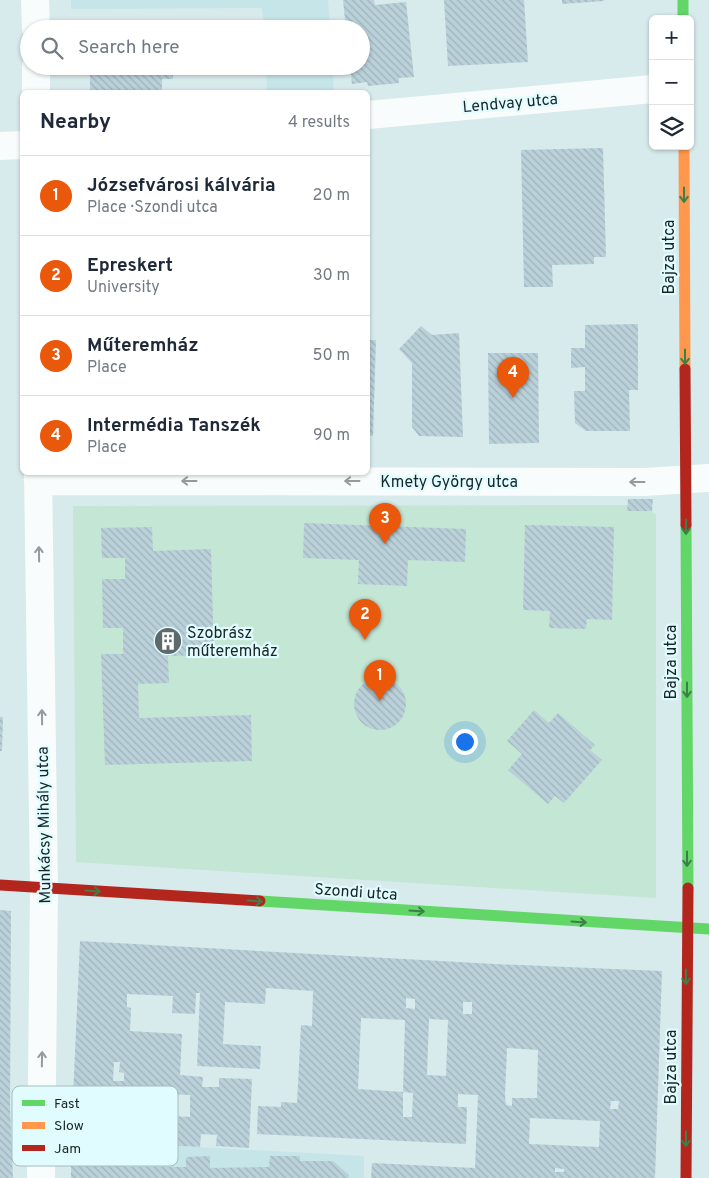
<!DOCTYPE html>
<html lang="en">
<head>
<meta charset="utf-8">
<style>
	body { margin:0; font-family:Overpass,sans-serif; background:#f2f2f3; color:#1f2937 }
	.controls { position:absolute; right:15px; top:15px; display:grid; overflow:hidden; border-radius:8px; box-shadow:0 1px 4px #0004 }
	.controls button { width:45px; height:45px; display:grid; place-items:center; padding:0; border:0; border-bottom:1px solid #e0e1e3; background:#fff; color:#1f2937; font:25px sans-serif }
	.you { position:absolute; left:464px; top:741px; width:18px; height:18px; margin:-12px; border:4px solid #fff; border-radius:50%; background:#1a73e8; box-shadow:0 0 0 8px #1a73e833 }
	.badge { display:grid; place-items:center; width:32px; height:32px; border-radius:50%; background:#ea580c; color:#fff; font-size:16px; font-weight:700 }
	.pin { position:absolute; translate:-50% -41px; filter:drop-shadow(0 1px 2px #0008) }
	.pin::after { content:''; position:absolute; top:26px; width:18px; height:15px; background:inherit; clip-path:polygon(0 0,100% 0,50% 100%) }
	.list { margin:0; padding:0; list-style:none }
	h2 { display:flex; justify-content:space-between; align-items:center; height:65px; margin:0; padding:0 20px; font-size:21px }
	h2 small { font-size:16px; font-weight:400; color:#747a83 }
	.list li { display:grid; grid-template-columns:32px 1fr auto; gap:15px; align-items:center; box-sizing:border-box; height:80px; padding:0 20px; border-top:1px solid #e0e1e3 }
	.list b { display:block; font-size:19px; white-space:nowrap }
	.list p { margin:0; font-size:16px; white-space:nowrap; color:#747a83 }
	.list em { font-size:16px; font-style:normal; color:#747a83 }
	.icon { flex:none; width:28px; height:28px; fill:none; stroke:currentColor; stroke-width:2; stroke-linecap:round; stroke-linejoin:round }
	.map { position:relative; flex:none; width:709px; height:1178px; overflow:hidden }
	.search { position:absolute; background:#fff; box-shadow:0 1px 4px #0004; left:20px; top:20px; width:350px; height:55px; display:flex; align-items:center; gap:12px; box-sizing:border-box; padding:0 18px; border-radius:28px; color:#747a83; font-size:19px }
	.panel { position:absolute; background:#fff; box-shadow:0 1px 4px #0004; left:20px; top:90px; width:350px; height:385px; border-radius:8px }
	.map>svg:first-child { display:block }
</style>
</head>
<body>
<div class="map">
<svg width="709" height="1178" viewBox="0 0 709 1178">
	<defs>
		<pattern id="building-back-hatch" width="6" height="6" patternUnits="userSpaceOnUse" patternTransform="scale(1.25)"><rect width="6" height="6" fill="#bad1da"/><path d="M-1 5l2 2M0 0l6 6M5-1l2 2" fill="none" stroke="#9fb3bb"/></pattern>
	</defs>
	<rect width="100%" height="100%" fill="#d7eaec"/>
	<path fill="#c5e5e9" d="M71 0H328L330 29H264L262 8 71 9Z
		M266 66H332L334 92H267Z
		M71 1142 110 1144 124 1143 364 1156V1178H71Z"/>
	<path fill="#c4e6d4" d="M644 505 656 515V898L76 862 73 506Z"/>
	<path fill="url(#building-back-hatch)" fill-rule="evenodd" d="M343 0H374L375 5 406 2 414 77 399 78V83L368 86 367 82 352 84 350 66H361V29H346Z
		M444 0H524L528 62 448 66Z
		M562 0H604V1L562 4Z
		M90 66H173V79H162V92H90Z
		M603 148 606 257H594V264L552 265 553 287H524L521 150Z
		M638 324V390H629L630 431H586L575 423 574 391H585V367L571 368V348H585V325Z
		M421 326 432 335 459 333 463 437 419 436 412 427V363L399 349Z
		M368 340H376L373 436H368Z
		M488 353H538L539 443 489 444Z
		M628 499H653L652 511H627Z
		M304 523 466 529 465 562 408 560 407 586 358 584 359 560 303 558Z
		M525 525 614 527 612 620 587 619 586 629 549 628 550 611 523 610Z
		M152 527 153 551 211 549 214 655 168 656 169 683 138 684 139 718 251 715 252 761 105 765 101 654H123V628H103L102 579H125V558H102L101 528Z
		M354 704a26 26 0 1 1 52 0a26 26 0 1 1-52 0Z
		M534 710 549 723 558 713 595 745 590 750 602 760 564 803 555 796 548 804 508 770 522 754 507 741Z
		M0 717H3L2 751H0Z
		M0 910 11 911 10 1107 13 1178H0Z
		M80 941 495 964 662 971 655 1178H371L372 1163 475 1168 478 1095 458 1094V1107H467L466 1144 257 1134 258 1106 281 1107V1102L297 1103 301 1025 312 1026 313 991 266 988 265 1004 225 1002 223 1044 261 1046 260 1069 197 1066 200 993H196L195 1014 172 1013 173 996 127 994V1007L131 1008 130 1031 182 1034 180 1075 203 1077 202 1087H219V1078L252 1079 249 1148 216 1146 217 1135 201 1134 200 1147 124 1143 125 1167H186V1157L210 1156V1168L269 1167 270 1156H300V1161H333L349 1175V1178H71V1142ZM406 998 415 999V1009L406 1008ZM463 1002H472V1014H463ZM361 1018 405 1020 403 1092 413 1093 412 1117H403V1092L358 1089ZM429 1019 448 1020 446 1076 427 1075ZM507 1048 538 1050 537 1098H512V1106L506 1105 505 1096ZM114 1062H120L119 1072 124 1073V1081H113ZM134 1092 190 1095V1117L133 1114ZM611 1101H619L618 1109H610ZM530 1118 600 1121 599 1147 529 1144ZM111 1133 120 1134V1143L110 1144ZM555 1168 564 1169V1172H555Z"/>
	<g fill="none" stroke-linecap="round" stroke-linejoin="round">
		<path stroke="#f9fcfc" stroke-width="28" d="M35 0 36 29
			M36 66V92
			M368 115 653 89
			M0 146 22 145
			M38 472 44 888 41 1178
			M38 481 644 482 709 478"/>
		<path stroke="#63d668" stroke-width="11" d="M683 0V19
			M686 525 688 888
			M260 901 709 929"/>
		<path stroke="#ff974d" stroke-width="11" d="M684 146 685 369"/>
		<path stroke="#b3261e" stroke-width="11" d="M685 369 686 525
			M0 885 260 901
			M686 1178 688 888"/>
	</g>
	<defs><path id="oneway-shaft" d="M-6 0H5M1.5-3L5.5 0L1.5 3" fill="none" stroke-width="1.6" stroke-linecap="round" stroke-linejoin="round" transform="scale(1.25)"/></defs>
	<g stroke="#3e7e48">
		<use href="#oneway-shaft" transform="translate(684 195) rotate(90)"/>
		<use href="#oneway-shaft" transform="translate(685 357) rotate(90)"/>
		<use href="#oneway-shaft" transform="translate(686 527) rotate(90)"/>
		<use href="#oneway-shaft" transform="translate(687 690) rotate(90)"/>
		<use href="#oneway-shaft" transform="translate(687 859) rotate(90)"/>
		<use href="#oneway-shaft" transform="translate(93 891) rotate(4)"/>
		<use href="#oneway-shaft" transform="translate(255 901) rotate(4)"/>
		<use href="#oneway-shaft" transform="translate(417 911) rotate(4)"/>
		<use href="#oneway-shaft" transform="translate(579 922) rotate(4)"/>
		<use href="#oneway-shaft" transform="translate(686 977) rotate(90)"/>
		<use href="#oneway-shaft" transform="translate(686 1139) rotate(90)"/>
	</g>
	<g stroke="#949b9c">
		<use href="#oneway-shaft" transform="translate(189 481) rotate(-180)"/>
		<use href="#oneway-shaft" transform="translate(352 481) rotate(-180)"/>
		<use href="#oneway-shaft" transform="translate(637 482) rotate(180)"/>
		<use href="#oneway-shaft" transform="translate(39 554) rotate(-91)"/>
		<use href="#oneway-shaft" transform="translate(42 717) rotate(-91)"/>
		<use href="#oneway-shaft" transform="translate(42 1059) rotate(-89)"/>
	</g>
	<defs>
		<symbol id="building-disc" viewBox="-11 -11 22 22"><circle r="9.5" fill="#5c6a6c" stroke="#e1fcff"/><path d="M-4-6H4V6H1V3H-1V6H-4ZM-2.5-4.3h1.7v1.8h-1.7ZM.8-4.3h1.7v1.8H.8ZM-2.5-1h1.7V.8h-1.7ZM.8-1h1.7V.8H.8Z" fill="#fff"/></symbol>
	</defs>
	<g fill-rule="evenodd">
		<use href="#building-disc" x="152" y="625" width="32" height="32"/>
	</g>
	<g text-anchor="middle" stroke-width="4.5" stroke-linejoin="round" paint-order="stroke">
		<g font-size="16" fill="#192527" stroke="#e1fcff">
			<text transform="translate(510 102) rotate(-5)" y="6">Lendvay utca</text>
			<text transform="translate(668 257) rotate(-90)" y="6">Bajza utca</text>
			<text x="449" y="487">Kmety György utca</text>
			<text transform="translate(670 662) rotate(-90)" y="6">Bajza utca</text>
			<text transform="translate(43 825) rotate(-91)" y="6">Munkácsy Mihály utca</text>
			<text transform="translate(356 891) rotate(4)" y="6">Szondi utca</text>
			<text transform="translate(670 1067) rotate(-90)" y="6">Bajza utca</text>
		</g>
		<g font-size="16" fill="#192527" stroke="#e1fcff" text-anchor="start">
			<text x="187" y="638">Szobrász<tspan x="187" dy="18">műteremház</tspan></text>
		</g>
	</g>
	<rect x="12" y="1086" width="166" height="80" rx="8" fill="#e1fcff" stroke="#a5bcbe" stroke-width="1"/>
	<rect x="22" y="1100" width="23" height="6" fill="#63d668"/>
	<rect x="22" y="1122" width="23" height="7" fill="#ff974d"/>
	<rect x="22" y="1145" width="23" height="6" fill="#b3261e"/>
	<g font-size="14" fill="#192527">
		<text x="54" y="1108">Fast</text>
		<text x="54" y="1130">Slow</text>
		<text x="54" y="1153">Jam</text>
	</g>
</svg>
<div class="controls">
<button>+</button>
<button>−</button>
<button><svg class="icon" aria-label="layers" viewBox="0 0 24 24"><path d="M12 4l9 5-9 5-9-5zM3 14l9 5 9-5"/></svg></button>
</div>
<div class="you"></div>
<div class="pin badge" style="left:380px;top:701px">1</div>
<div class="pin badge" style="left:365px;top:640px">2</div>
<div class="pin badge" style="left:385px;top:544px">3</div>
<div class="pin badge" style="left:513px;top:398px">4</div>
<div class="search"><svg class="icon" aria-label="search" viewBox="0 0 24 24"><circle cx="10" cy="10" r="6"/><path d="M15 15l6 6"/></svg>Search here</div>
<section class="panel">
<h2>Nearby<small>4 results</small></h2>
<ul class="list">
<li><span class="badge">1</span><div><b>Józsefvárosi kálvária</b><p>Place · Szondi utca</p></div><em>20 m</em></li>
<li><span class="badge">2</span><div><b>Epreskert</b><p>University</p></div><em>30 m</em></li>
<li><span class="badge">3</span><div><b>Műteremház</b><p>Place</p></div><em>50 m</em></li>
<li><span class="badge">4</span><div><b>Intermédia Tanszék</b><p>Place</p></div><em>90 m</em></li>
</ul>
</section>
</div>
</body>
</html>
